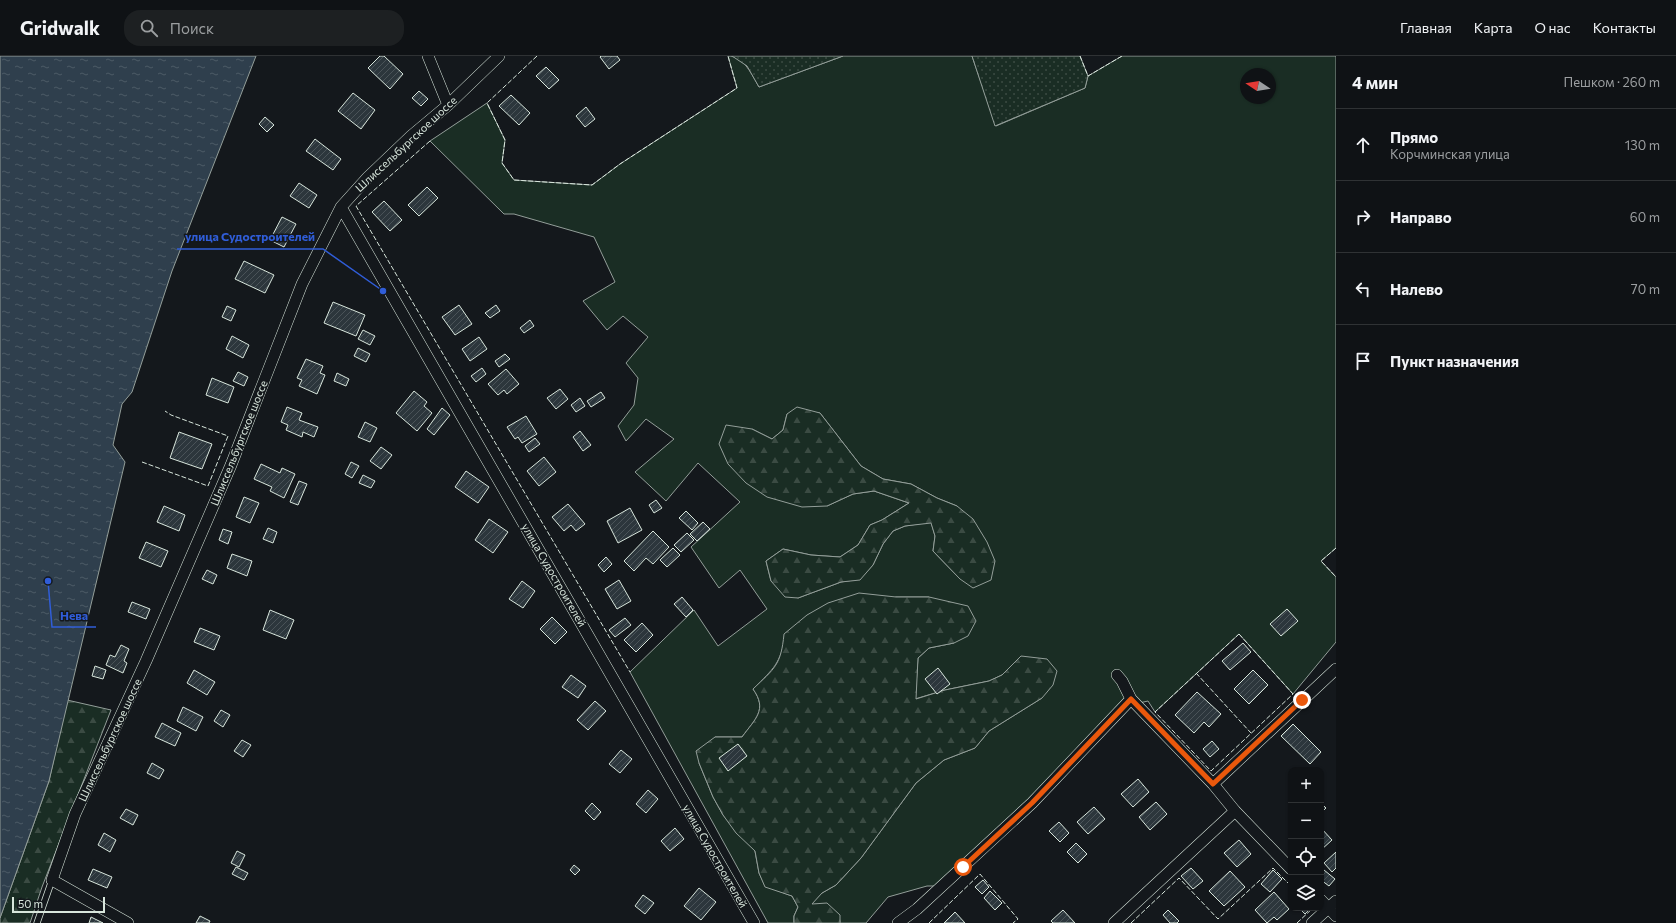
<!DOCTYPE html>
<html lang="ru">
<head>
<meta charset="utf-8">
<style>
	body { margin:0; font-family:Commissioner,sans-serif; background:#1d2022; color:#f1f3f6 }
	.controls { position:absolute; right:12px; bottom:12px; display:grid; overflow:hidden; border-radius:8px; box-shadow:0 1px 3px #0004 }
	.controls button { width:36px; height:36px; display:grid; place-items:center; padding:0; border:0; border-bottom:1px solid #2f3234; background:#0f1215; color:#f1f3f6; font:20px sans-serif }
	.compass { position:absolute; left:1240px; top:12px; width:36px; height:36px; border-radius:50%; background:#0f1215; box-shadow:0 1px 3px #0004; rotate:282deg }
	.scale { position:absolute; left:12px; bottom:10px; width:93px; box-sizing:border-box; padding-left:4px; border:2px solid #d8e6dc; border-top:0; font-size:11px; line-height:14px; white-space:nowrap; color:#d8e6dc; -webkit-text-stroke:3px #14181c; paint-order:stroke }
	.stop { position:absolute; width:12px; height:12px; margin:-9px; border:3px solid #ea580c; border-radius:50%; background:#fff }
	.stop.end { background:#ea580c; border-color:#fff; box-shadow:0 1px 4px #0008 }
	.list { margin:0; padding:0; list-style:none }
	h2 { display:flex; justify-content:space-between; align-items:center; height:52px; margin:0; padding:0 16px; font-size:17px }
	h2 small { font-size:13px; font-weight:400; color:#9b9ea0 }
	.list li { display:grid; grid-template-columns:26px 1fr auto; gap:12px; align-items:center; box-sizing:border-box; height:72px; padding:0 16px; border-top:1px solid #2f3234 }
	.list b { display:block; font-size:15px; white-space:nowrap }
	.list p { margin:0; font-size:13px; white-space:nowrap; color:#9b9ea0 }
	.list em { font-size:13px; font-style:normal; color:#9b9ea0 }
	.icon { flex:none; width:22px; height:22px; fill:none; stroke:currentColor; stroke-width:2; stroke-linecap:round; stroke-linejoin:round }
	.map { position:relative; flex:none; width:1336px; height:867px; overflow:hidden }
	header { display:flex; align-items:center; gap:24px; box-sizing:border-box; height:56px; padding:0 20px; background:#0f1215; border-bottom:1px solid #2f3234 }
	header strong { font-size:19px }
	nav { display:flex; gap:22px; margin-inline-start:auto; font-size:14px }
	.search { width:280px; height:36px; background:#1d2022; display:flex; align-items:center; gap:10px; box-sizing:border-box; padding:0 14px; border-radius:16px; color:#9b9ea0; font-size:15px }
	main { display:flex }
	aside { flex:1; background:#0f1215 }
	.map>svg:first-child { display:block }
</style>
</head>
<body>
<header>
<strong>Gridwalk</strong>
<div class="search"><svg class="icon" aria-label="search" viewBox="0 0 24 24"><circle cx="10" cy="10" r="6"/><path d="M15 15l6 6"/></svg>Поиск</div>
<nav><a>Главная</a><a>Карта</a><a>О нас</a><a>Контакты</a></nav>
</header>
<main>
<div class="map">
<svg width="1336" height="867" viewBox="0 0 1336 867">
	<defs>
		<pattern id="forest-firs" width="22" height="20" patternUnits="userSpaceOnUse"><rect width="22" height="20" fill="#1a2d24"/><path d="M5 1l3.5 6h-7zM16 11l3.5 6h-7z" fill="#3b4b43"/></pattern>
		<pattern id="garden-dots" width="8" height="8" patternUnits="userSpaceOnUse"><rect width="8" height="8" fill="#1a2d24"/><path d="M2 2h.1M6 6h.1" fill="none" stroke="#3b4b43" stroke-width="1.8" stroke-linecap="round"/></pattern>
		<pattern id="water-ripples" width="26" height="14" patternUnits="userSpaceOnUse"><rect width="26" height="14" fill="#2f3f4d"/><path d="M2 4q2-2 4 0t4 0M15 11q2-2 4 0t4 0" fill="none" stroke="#4c5b66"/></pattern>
		<pattern id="building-hatch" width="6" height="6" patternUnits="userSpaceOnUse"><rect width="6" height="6" fill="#2c363c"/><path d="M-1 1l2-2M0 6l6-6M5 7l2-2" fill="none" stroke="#4a5358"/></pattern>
	</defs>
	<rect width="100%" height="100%" fill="#14181c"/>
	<path fill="#1a2d24" stroke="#939e99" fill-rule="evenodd" d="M728 0C744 0 752 19 759 31L843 0H972L996 70 1085 32 1088 20 1122 0H1336V492L1321 505 1336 521V586L1293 638 1239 578 1155 656 1148 645 1126 650 937 830H927L888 841 866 867H840L839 859 811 848 822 837 836 829 861 802 916 727 944 704 975 692 989 675 1042 642 1021 600 1002 619 989 625 945 634 915 643 918 602 929 592 954 587 929 541H896L785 578C781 608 774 612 753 633 768 654 755 663 742 681H715L699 707 713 741 723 759 755 795 759 817 765 830 792 840 798 851 794 860V867H768L630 616 694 554 718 590 767 553 740 514 719 532 691 491 740 446 698 407 666 445 635 416 674 383 646 363 626 385 618 370 634 349 638 322 626 307 648 281 623 260 607 274 583 245 615 226 594 181 514 158H504L430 85 487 47 505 84 502 107 514 124 592 129 620 108 737 32ZM1246 18H1270V42H1246ZM820 357 861 410 883 423 911 428 937 442 957 450 960 523 933 495 935 480 931 466 905 470 893 475 883 488 873 509 860 523 841 526 798 542 771 525 766 505 783 493 811 499 840 501 858 489 870 469 882 464 909 447 874 435 853 438 827 450 752 373 772 383 783 374 787 358Z"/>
	<path fill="url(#forest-firs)" stroke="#939e99" d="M797 351 820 357 861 410 883 423 911 428 937 442 957 450 973 463 987 486 995 505 991 524 973 532 960 523 933 495 935 480 931 467 905 470 893 475 883 488 873 509 860 524 841 526 798 542 785 541 771 525 766 505 783 493 811 499 840 501 858 489 870 469 882 464 909 447 874 435 853 438 827 450 802 451 767 441 746 427 728 408 719 388 726 369 752 373 772 383 783 374 787 358Z
		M859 537 896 541H929L968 550 976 565 968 580 954 587 929 592 918 602 916 643 945 634 989 625 1002 619 1021 600 1047 603 1057 615 1053 629 1042 642 989 675 975 692 944 704 916 727 861 802 836 829 822 837 812 848 827 847 840 859V867H794V860L798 851 792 840 765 831 759 817 755 795 736 777 723 759 713 741 699 707 696 695 715 681H742C755 663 768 654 753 633 775 612 781 609 784 578L807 559 828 547Z
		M67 644 111 654 42 831 30 867H0V862L49 725Z"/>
	<path fill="url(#garden-dots)" stroke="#939e99" d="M732 0H843L759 31 747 10Z
		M972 0H1080L1088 20 1085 32 995 70Z"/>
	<path fill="url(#water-ripples)" stroke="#939e99" d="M0 0H256L172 215 132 336 122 348 113 389 125 406 49 725 0 862Z"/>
	<path fill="url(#building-hatch)" stroke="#d8e6dc" d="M380 0H384L403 18 390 33 368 12Z
		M601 0H617L620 4 609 13 600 1Z
		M546 11 559 24 549 33 536 20Z
		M419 35 428 43 421 50 412 42Z
		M353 37 375 54 361 73 338 55Z
		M511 39 530 57 519 69 499 50Z
		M586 51 595 63 585 71 576 60Z
		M265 61 274 69 267 76 259 68Z
		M315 83 341 103 333 114 306 95Z
		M299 127 317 139 309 152 290 140Z
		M427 131 438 142 419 160 408 149Z
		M384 145 402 164 390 175 372 156Z
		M282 161 296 168 284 191 270 184Z
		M244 205 274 219 265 237 235 223Z
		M333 246 365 259 356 280 324 267Z
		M459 249 472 268 455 279 442 261Z
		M496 249 500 255 490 262 485 257Z
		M227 250 236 254 231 265 222 261Z
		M530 264 534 270 524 277 520 272Z
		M363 274 375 280 370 289 358 283Z
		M232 280 249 289 243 302 226 293Z
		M479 281 487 293 470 305 462 293Z
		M358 292 370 298 366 306 354 300Z
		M505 298 510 303 499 311 495 305Z
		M306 303 323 310 320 317 325 319 317 338 299 330 302 324 297 322Z
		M482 312 486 318 476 326 471 320Z
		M506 313 519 328 507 338 504 334 498 339 488 328Z
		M238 316 248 321 244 330 233 325Z
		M337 317 349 323 346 330 334 325Z
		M212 322 234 331 228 347 206 339Z
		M560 333 568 343 556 353 547 342Z
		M414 335 427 346 424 350 432 357 417 375 396 357Z
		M601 336 605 342 591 351 587 345Z
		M580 342 585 350 576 356 571 349Z
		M287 351 302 357 299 364 318 371 314 381 303 376 302 381 286 374 288 369 281 366Z
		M442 352 450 359 434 379 427 373Z
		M526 360 537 378 522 387 518 381 515 383 507 371Z
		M365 366 377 372 370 386 358 381Z
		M580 375 591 389 583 395 573 381Z
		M179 376 212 388 202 413 170 402Z
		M535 382 540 388 529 396 525 390Z
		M381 391 392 399 381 413 370 405Z
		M544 401 556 416 539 430 527 415Z
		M351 406 359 410 352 422 345 418Z
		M261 408 280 417 282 412 295 418 284 442 270 435 272 431 254 423Z
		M466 415 489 431 478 447 455 431Z
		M363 419 375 425 371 432 359 427Z
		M299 425 307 428 298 449 290 446Z
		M244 441 259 447 250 467 236 461Z
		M656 444 662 452 654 457 649 449Z
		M568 448 585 468 576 475 571 469 564 475 552 461Z
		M164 450 185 459 179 475 157 466Z
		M630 452 642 474 618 487 607 465Z
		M686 455 698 467 692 474 679 462Z
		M489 463 508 476 493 497 475 484Z
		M703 466 710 473 697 485 690 478Z
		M268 472 277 476 273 487 263 483Z
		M223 473 232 476 228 488 219 484Z
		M653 475 669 491 653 508 646 502 634 515 624 505Z
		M687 477 694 484 681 496 674 489Z
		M146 486 168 495 161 511 139 502Z
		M673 492 680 499 667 511 660 504Z
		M232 498 252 505 247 520 227 512Z
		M606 501 612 508 604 516 598 509Z
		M207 514 217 519 213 528 202 523Z
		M619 524 631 545 617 553 605 533Z
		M522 525 535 535 523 552 509 543Z
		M682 541 693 554 686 561 674 548Z
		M132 546 150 553 146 563 128 556Z
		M1287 553 1298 565 1281 580 1270 568Z
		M270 554 294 564 286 583 263 574Z
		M552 561 567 576 555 588 540 573Z
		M625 562 631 569 615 581 609 574Z
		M642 567 653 579 636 596 624 584Z
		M200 572 220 580 214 594 194 586Z
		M1243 587 1251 596 1230 614 1222 605Z
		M121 589 129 593 124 605 127 607 123 617 106 609 110 599 115 601Z
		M95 610 106 614 103 623 92 620Z
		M938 612 950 628 937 638 925 623Z
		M194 614 215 626 207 639 187 627Z
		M1253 614 1268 629 1249 648 1234 633Z
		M571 619 586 630 578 642 562 631Z
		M1197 636 1221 658 1209 671 1204 666 1194 677 1175 659Z
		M595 645 606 655 588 674 577 664Z
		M183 651 203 661 196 675 177 665Z
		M221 654 230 659 223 671 214 665Z
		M162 667 181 677 175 690 155 681Z
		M1293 668 1321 696 1310 708 1281 680Z
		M242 684 251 689 243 701 234 695Z
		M1212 685 1219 693 1210 701 1203 693Z
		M738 688 747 700 728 715 719 702Z
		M621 694 632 703 620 717 609 708Z
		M152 707 164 714 159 723 147 717Z
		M1138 723 1149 736 1133 751 1121 738Z
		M648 734 658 743 646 757 636 748Z
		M1156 746 1167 758 1150 774 1139 761Z
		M592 747 601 756 594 764 585 755Z
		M1321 747 1326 752 1321 757Z
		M1094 751 1105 763 1088 778 1077 766Z
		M126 753 138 759 133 769 120 762Z
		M1059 766 1069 777 1060 786 1049 775Z
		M675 772 684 783 670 795 661 785Z
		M1321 772 1332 784 1321 794Z
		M104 777 116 784 110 796 98 789Z
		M1239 784 1251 798 1237 811 1224 797Z
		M1076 787 1087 798 1078 807 1067 796Z
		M237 795 245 799 239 811 231 807Z
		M1336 796V812L1332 816 1324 807Z
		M574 809 580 814 575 819 570 814Z
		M236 811 248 817 244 824 232 818Z
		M1191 812 1203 825 1193 833 1181 820Z
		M93 813 112 821 107 832 88 824Z
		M1273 814 1282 823 1270 836 1261 828Z
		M1324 814 1335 823 1329 830 1321 824V818Z
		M1230 815 1245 831 1224 850 1209 835Z
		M983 824 989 831 982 838 975 831Z
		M699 832 716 846 701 864 684 850Z
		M990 835 1002 847 995 854 984 842Z
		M1274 836 1289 853 1277 864 1274 861 1267 867 1255 854Z
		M643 839 654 847 645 858 635 850Z
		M1299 852H1311L1305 858Z
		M1063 854 1075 867H1053L1051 865Z
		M1168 854 1179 865 1177 867H1170L1163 859Z
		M955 856 965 867H944Z
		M200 860 210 865 209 867H196Z
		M91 861 103 867H89Z"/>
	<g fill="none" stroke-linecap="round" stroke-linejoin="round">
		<defs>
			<path id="lane" d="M37 867 52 824"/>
			<path id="street" d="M428 0 448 49
				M341 151 754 867
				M1117 619 1122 625 1131 643 1213 728 1235 755 1291 813
				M1213 728 1336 613
				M1321 844 1336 860
				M128 867 52 824 75 758 146 605 231 409 302 228 341 151 368 121 411 80 448 49 499 0
				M898 867 917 853 1032 747 1131 643
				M1114 867 1235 755
				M1312 867 1336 845"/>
		</defs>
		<use href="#lane" stroke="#d8e6dc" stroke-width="7"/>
		<use href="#street" stroke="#d8e6dc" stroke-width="12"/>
		<use href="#lane" stroke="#14181c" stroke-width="5.5"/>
		<use href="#street" stroke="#14181c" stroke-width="11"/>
		<path stroke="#d8e6dc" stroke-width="1" stroke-dasharray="5 2" stroke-linecap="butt" d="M537 0 487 47 505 84 502 107 514 124 592 129 620 108 737 32 728 0
			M1080 0 1088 20 1122 0
			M430 85 356 150 630 616
			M142 406 208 430 228 380 171 359 165 355
			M1336 492 1321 505 1336 521
			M1239 578 1293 638 1211 715 1155 656Z
			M1196 617 1251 677
			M929 867 980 818 1018 863 1013 867
			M1131 867 1179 822 1218 863 1273 812 1291 830
			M1297 867 1313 852"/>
	</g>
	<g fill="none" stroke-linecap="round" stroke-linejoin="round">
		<path stroke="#ea580c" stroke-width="5" d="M963 811 1032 747 1131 643 1213 728 1302 644"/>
	</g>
	<g text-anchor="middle" stroke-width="3" stroke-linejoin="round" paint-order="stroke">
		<g font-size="11" fill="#d8e6dc" stroke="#14181c">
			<text transform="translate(406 88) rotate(-43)" y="4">Шлиссельбургское шоссе</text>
			<text transform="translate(239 387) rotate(-68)" y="4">Шлиссельбургское шоссе</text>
			<text transform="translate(554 519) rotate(60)" y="4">улица Судостроителей</text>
			<text transform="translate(110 684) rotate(-65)" y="4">Шлиссельбургское шоссе</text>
			<text transform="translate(715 800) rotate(60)" y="4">улица Судостроителей</text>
		</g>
	</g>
	<path fill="none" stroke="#305dd8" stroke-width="1.5" d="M383 235L323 193H177M48 525L52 571H96"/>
	<g fill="#305dd8" stroke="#14181c" stroke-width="1.5">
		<circle cx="383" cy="235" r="4"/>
		<circle cx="48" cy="525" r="4"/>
	</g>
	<g font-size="12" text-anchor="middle" font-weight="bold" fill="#305dd8" stroke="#14181c" stroke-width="3" stroke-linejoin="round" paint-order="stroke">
		<text x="250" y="185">улица Судостроителей</text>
		<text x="74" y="564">Нева</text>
	</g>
</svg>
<div class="controls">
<button>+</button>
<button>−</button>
<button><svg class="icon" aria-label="locate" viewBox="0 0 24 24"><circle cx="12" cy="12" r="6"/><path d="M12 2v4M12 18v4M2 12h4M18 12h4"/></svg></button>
<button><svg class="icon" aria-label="layers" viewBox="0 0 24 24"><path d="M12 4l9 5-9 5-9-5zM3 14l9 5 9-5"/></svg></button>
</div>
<svg class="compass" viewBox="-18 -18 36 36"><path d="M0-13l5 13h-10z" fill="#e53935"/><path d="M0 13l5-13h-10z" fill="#9b9ea0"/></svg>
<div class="scale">50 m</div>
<div class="stop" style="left:963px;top:811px"></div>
<div class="stop end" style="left:1302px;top:644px"></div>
</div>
<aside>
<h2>4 мин<small>Пешком · 260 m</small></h2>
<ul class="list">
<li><svg class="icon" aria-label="ahead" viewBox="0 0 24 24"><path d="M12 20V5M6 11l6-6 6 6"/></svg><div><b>Прямо</b><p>Корчминская улица</p></div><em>130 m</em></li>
<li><svg class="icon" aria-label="right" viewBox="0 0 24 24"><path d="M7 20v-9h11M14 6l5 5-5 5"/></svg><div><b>Направо</b></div><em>60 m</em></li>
<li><svg class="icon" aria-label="left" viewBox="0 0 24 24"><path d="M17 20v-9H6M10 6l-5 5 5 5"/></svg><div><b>Налево</b></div><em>70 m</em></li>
<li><svg class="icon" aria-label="arrive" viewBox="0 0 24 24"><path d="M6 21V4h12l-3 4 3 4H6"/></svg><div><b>Пункт назначения</b></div></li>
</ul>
</aside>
</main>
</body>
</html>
